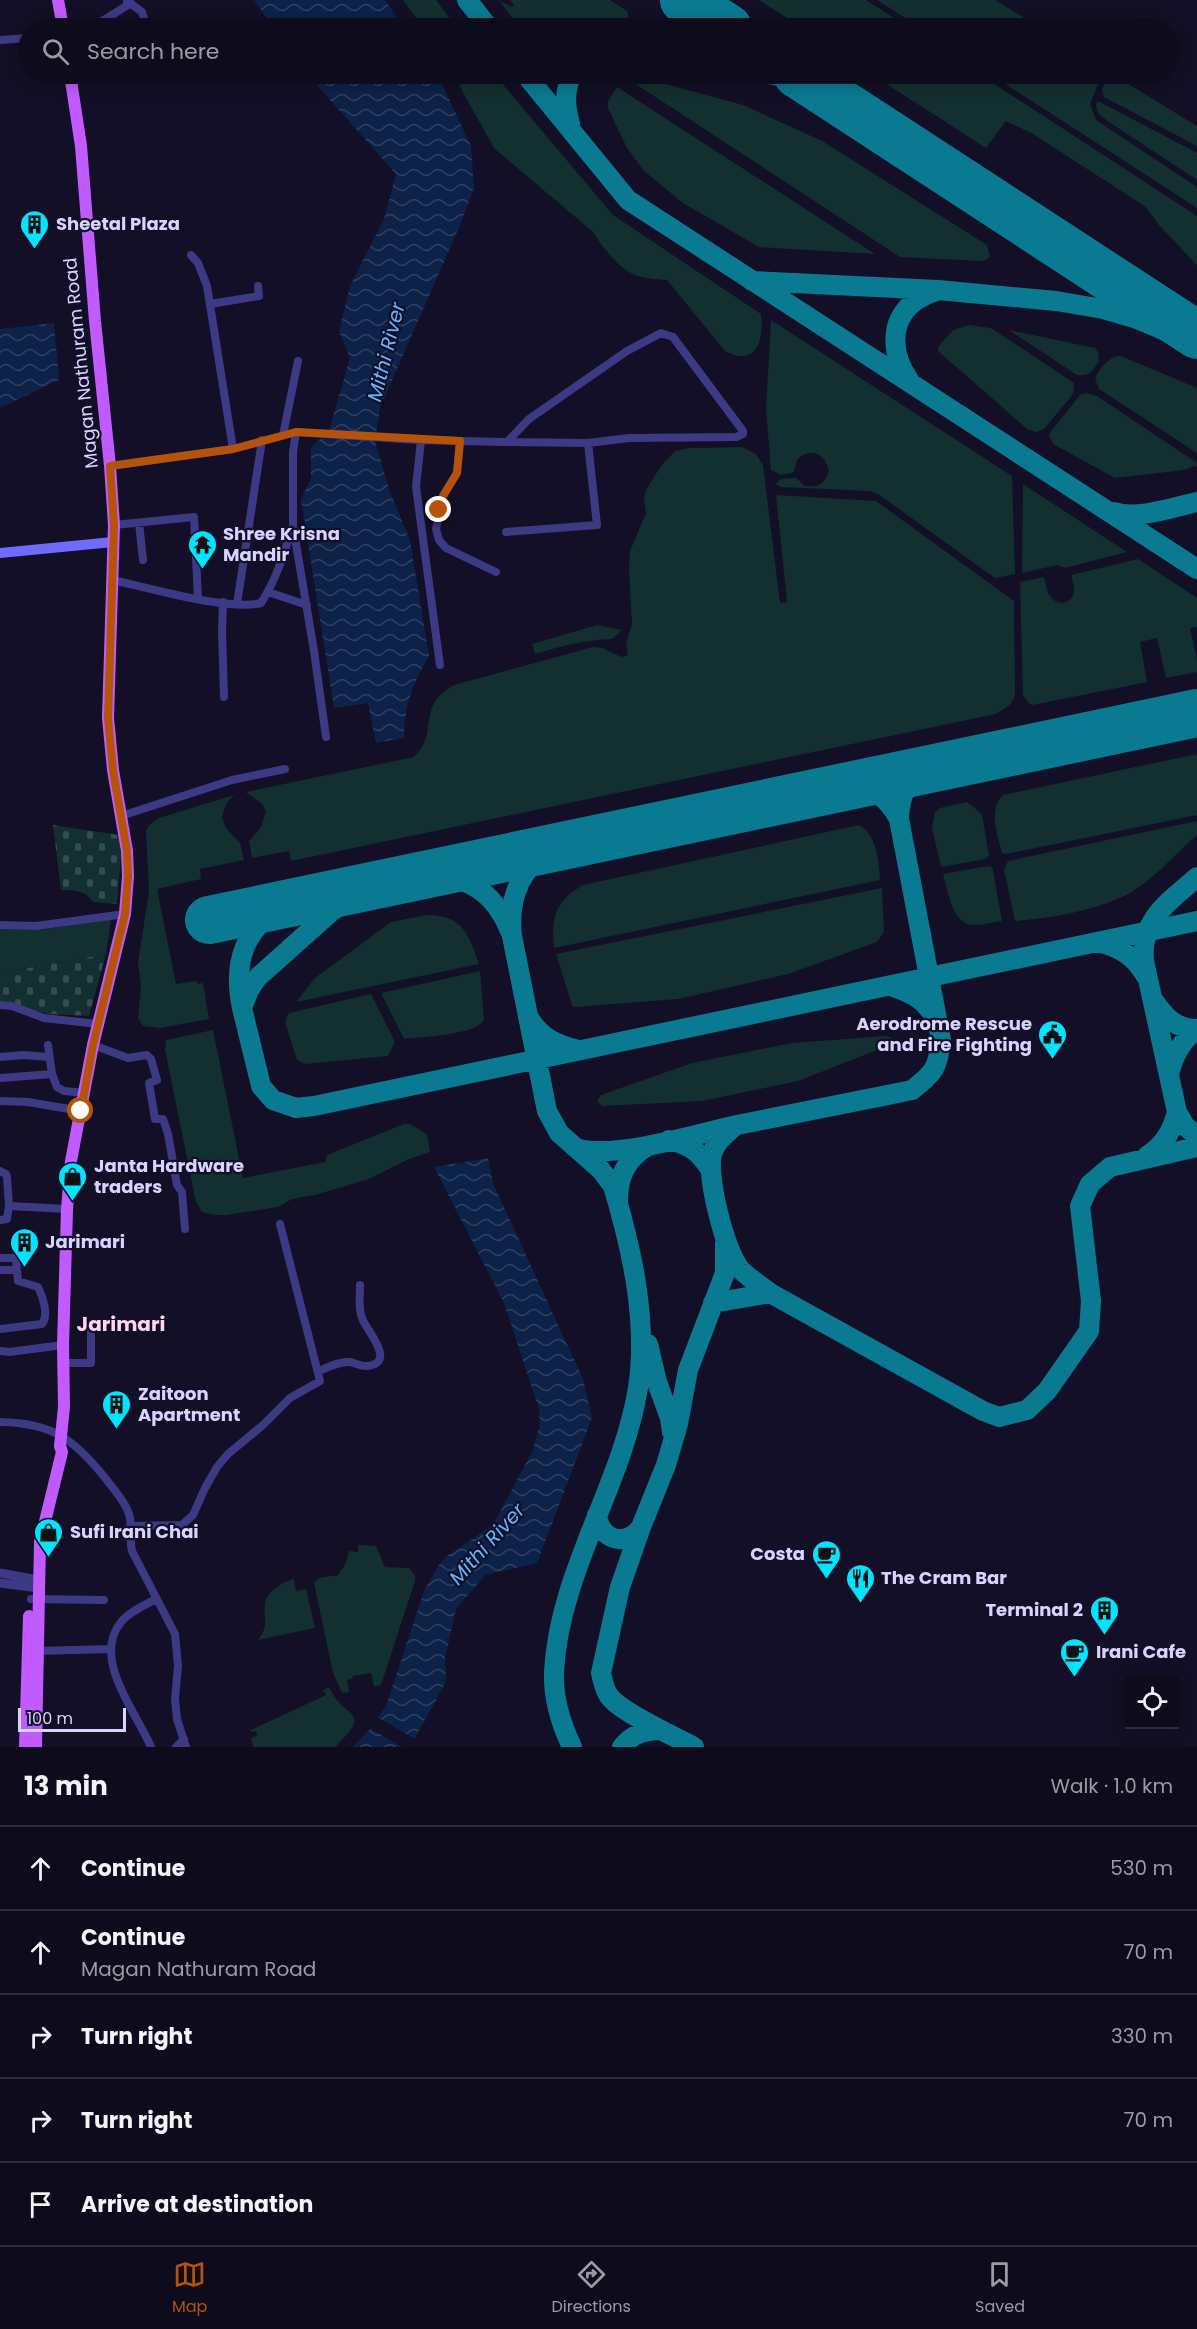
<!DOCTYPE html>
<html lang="en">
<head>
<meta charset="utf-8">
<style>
	body { margin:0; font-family:Poppins,sans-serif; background:#171425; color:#f1f3f6 }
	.controls { position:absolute; right:18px; bottom:18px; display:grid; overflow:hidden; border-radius:0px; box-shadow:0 3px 15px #0003 }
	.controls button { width:54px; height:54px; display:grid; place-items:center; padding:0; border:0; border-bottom:2px solid #2e2b3b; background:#0e0b1c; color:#f1f3f6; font:30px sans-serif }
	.scale { position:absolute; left:18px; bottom:15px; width:108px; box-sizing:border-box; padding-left:6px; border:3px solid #d9d4ff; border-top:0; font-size:16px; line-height:21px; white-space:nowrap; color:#d9d4ff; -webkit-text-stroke:4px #130f26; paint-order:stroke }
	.stop { position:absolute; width:18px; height:18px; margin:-14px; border:4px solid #b45309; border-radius:50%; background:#fff }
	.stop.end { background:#b45309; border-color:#fff; box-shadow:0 2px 6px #0008 }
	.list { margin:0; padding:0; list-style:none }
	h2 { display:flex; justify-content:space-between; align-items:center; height:78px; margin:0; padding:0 24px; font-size:26px }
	h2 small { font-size:20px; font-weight:400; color:#9b9ba3 }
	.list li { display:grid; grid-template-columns:39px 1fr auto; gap:18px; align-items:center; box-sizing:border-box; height:84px; padding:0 24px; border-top:2px solid #2e2b3b }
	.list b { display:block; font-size:22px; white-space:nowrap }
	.list p { margin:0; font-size:20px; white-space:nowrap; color:#9b9ba3 }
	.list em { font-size:20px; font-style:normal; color:#9b9ba3 }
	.icon { flex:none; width:33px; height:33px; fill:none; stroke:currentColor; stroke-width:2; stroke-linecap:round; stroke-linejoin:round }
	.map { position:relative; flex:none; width:1197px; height:1747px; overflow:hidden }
	.search { position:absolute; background:#0e0b1c; box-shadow:0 3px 15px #0003; left:18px; right:18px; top:18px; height:66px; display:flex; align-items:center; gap:15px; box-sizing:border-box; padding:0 21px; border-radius:33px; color:#9b9ba3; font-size:22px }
	.sheet { height:498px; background:#0e0b1c }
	nav { display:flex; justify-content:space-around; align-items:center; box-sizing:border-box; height:84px; border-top:2px solid #2e2b3b; background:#0e0b1c; font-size:16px; color:#9b9ba3 }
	nav a { display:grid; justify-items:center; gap:3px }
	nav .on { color:#b45309 }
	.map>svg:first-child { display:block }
</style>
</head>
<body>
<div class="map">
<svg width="1197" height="1747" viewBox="0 0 1197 1747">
	<defs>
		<pattern id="cemetery-stones" width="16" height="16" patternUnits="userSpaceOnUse" patternTransform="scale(1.5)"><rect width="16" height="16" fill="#12302f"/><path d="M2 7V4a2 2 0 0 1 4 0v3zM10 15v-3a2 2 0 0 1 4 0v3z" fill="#344d4e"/></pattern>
		<pattern id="water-waves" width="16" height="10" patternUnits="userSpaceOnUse" patternTransform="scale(1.5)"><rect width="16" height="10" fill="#0c2248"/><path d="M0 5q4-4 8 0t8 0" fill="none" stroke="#2f4163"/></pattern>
	</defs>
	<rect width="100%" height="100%" fill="#130f26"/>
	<path fill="#12302f" d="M403 0H436L457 28H424Z
		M499 0 512 7 514 5 510 0H610L627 11 629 18 626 24 595 28H520Z
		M759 0H866L910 28H803Z
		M877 0H995L1041 28H921Z
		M453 74H494L613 215 761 314C764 340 757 368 725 351L667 280C656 279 643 279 633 274 618 267 602 247 593 232L494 148Z
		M871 74H979L1197 216V265L1159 225 1146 207 1033 134 1006 121 986 148Z
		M990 74H1102L1090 104 1096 120 1197 187V208Z
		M1108 74H1112L1197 126V146L1104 97 1102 90Z
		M635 79H647L743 105 822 141 987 245 990 256 986 260 981 261 900 257 631 81Z
		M617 87 875 254 759 247 683 203 644 171 627 148 608 108V101Z
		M1098 101 1197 153V180L1109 122 1098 113 1096 105Z
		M771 320 1012 476 1015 574 995 578 878 494 870 491 781 487 776 484 780 479 796 478 805 486C818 488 826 483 829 470L824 459C815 450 805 451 797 460L794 472 781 475 771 470 766 409Z
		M969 325 991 328 1074 383 1073 394 1044 429 1036 432 1027 429 938 351V347L953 330Z
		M1009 330 1095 348 1098 352 1099 361C1093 370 1089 377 1077 375Z
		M1117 356H1121L1197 388V453L1099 389 1095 379C1098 370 1107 359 1117 356Z
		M1086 393 1097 396 1197 463V465L1184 470 1115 478 1053 444 1049 435 1052 430 1081 394Z
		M742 447 756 454 763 465 780 603 787 602 776 495 876 501 1014 601 1015 695 1011 704 996 714 291 861 289 851 252 858 249 841 261 827 266 811 262 804 246 792 414 757C440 732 415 707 454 685L593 647 603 648 621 657 628 655 626 644 632 624 629 568 630 551 646 513 644 497 647 488 661 466 675 451 689 448Z
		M1023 484 1127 552 1065 568 1057 565 1022 573Z
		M1138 559 1197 598V627L1190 628 1197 660V672L1166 678 1157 638 1140 642 1147 682 1032 705 1029 703 1023 695 1020 582 1044 577C1046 583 1046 591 1050 596 1057 607 1074 604 1074 590 1074 585 1072 580 1071 575Z
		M597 625 622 630 612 639C584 640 561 646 535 654L532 644Z
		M1197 754V815L1006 854 1002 853C997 834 988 810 1003 795Z
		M234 795 226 804 222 817 226 828 240 843 244 860 200 869 201 879 157 889 176 984 196 981 198 984 203 983 209 1019 160 1028 143 1026 138 1018 141 987 138 962 149 892 146 831 149 825 159 818Z
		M967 802 982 814 989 856 985 859 941 867 932 828 935 812 940 808Z
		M1197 821V835C1174 855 1150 884 1122 897 1089 912 1050 918 1015 921L1004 870 1008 861Z
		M859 825C877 835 879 862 880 880L554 948C551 917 555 901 583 885Z
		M988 866 992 867 993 870 1002 921C993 922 983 925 973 925 952 924 948 890 943 874Z
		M882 888 884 932 877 942 788 974 678 999 575 1007 572 1005 556 954Z
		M427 915C462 915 469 934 479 964L296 1002 315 978 391 922Z
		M111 919 106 954 0 973V929L41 930Z
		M480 971 484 1020C476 1035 421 1037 404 1039L381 993Z
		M371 994 395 1042 388 1056 305 1064 297 1060 285 1022 289 1013Z
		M213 1030 243 1178 325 1162 327 1155 404 1124H410L427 1134 430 1152 409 1159 369 1179 315 1195 292 1199 278 1207 226 1215H214L202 1212 196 1202 165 1050 166 1040Z
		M887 1036 893 1039 890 1045 798 1081 702 1101 602 1106 597 1101 601 1095 692 1063 792 1043Z
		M358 1545 376 1546 385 1567 409 1568 415 1575V1581L381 1685 374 1687 371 1673 353 1676V1678L347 1680 349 1692 342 1693 333 1673 314 1583 319 1578 338 1575 346 1563 349 1551 358 1552Z
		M294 1579 296 1591 306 1589 315 1628 258 1640C270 1623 263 1621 265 1603 266 1592 284 1581 294 1579Z
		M329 1687C344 1721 375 1709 335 1747H253L251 1738 257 1736 256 1731 251 1732V1730L326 1695 323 1690Z"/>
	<path fill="url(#cemetery-stones)" d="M53 825 119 835 121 856 117 904 93 902C85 890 75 890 61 890Z
		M106 954 89 1016 49 1014 0 1002V973Z"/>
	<path fill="url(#water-waves)" d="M254 0H385L404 28H274Z
		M307 74H435L442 84 471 146 474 188 460 225 380 408 375 441 390 492 410 540 429 656C412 685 405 704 404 738L376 743 368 703 334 708 301 499 311 478V448L329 430 350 358 339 331 350 286 384 219 396 174Z
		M54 323 59 380 0 408V329Z
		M488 1158 493 1183 583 1379 592 1418 537 1563 485 1575 456 1609 445 1658 446 1682 410 1747H353L370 1729 386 1706 424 1591 438 1566 447 1556 493 1525 533 1450 540 1424 539 1409 504 1303 434 1167Z"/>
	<path fill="#130f26" d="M377 1717 415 1739 410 1747H402L370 1728Z"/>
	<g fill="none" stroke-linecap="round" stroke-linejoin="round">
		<path stroke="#0a7a92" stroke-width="20" d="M467 0 489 28
			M525 74 628 200 1197 569
			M768 74 811 82
			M570 124C565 105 564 92 572 74
			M752 281 938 290 1056 301 1103 309 1137 319 1197 344
			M909 380C892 356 888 322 914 302 920 297 929 294 936 291
			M1114 512C1137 520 1174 507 1197 502
			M848 786C875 791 885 794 899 819
			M567 845C558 849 549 853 541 858 515 875 509 908 512 936L547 1111 559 1133 601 1170 613 1186C632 1250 648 1321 638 1388 622 1486 559 1572 554 1672 553 1698 561 1724 572 1747
			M426 874C468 877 494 891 510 931
			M374 885 332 911 257 978 249 990 242 1008 261 1086 273 1100 296 1108 314 1106 1197 921
			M1099 942C1121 948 1134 956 1146 976
			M891 986C911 993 925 999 936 1019
			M1154 1001C1166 1018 1176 1029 1197 1029
			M242 1008C232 961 245 927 286 904
			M529 1018C541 1038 556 1044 578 1050
			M1169 1074C1174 1055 1181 1041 1197 1029
			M1177 1112 1185 1126 1197 1136
			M736 1125C726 1134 716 1141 712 1154 706 1175 725 1253 741 1270 749 1278 761 1286 770 1293L983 1411 999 1417 1027 1410 1047 1391 1089 1331 1091 1301 1080 1206 1090 1184 1110 1167 1197 1147
			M669 1140C690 1146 698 1150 710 1169
			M576 1148C615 1160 695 1134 737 1125 796 1113 854 1102 912 1090 934 1073 938 1068 941 1040L899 819C900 792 907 782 930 769
			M1147 1156C1164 1145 1172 1131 1177 1112L1144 961C1140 919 1169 902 1197 877
			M618 1201C618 1176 626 1159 648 1146
			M713 1303 770 1293
			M648 1344 657 1382 670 1418 672 1432
			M597 1515C600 1540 626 1548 641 1527
			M622 1747C633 1733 646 1730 662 1730
			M694 1747C674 1736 620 1712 609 1696 604 1689 603 1681 601 1673L620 1587 641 1527 666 1465 678 1424 688 1370 725 1273V1243"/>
		<path stroke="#0a7a92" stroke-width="48" d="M684 0 728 28
			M797 74 1197 335
			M209 920 1197 713"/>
		<path stroke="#3d3a85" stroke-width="8" d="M127 1 142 12 145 22
			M77 28 96 25 131 3
			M0 40 28 38
			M191 255 198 263 207 286 233 449
			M210 304 259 296 258 286
			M296 432 293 452V526L314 651 326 737
			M283 435 298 361
			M421 440 416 487 440 665
			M460 441 457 473 443 496 436 529 439 540 446 548 496 572
			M110 466 233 449 296 432 418 440 507 442 529 419 627 351 661 333 673 337 743 431V434L736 437 629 438 588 443 507 442
			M139 523 143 560
			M114 525 194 517 198 599
			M506 532 597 525 588 443
			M113 580C149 588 228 611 261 603 276 580 284 554 292 528
			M268 592 307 605
			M223 602 222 632 224 697
			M237 604 262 440
			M121 816 232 780 285 769
			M0 925 36 926 125 914
			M0 1005 12 1006 44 1018 98 1024
			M48 1045 52 1074 57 1087 64 1091 85 1093
			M93 1045 128 1058 147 1055 151 1059 157 1080 149 1083 155 1119H163L168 1134 177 1185 182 1192 185 1229
			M0 1057 23 1055 49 1057
			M1 1078 52 1074
			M0 1101 28 1102 81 1111
			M0 1171 6 1174 7 1177 9 1206 67 1209
			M0 1220 7 1219 9 1206
			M0 1258H14L16 1260 18 1281 38 1287C43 1297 49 1315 42 1324L0 1329
			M0 1270H17
			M0 1351 9 1352 63 1345
			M63 1363H91V1329
			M319 1371C328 1367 340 1361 350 1362 356 1363 361 1367 368 1366 397 1362 366 1330 362 1318 358 1308 360 1296 360 1285
			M0 1422C53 1423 74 1439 106 1479 114 1490 125 1501 129 1514 133 1526 129 1539 132 1551L175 1634 178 1666 175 1699 177 1719 186 1747
			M130 1526 182 1525 193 1515 205 1488 217 1467 228 1454 263 1425 290 1398 320 1381 280 1224
			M31 1599 104 1600
			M35 1651 111 1649
			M151 1747C137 1713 91 1659 121 1622 129 1612 145 1605 156 1599
			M176 1747 184 1739"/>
		<path stroke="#3d3a85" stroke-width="9" d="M0 1573 38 1580
			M0 1583 38 1588"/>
		<path stroke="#6f6bff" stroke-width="10" d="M0 553 113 542"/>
		<path stroke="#c25bff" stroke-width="12" d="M58 0 63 28
			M25 1747 29 1616
			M36 1747 40 1542 62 1452 60 1446 64 1407 63 1345 67 1209 71 1161 93 1045 125 914 128 876 127 851 113 770 108 718 114 525 110 466 95 321 81 146 70 74"/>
	</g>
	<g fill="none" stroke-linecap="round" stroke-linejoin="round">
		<path stroke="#b45309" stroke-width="8" d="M81 1111 93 1045 125 914 128 876 127 851 113 770 108 718 114 525 110 466 233 449 296 432 460 441 457 473 443 496 439 510"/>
	</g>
	<defs>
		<symbol id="building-pin" viewBox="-11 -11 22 30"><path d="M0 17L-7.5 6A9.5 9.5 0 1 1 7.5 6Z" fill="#00e5ff" stroke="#130f26"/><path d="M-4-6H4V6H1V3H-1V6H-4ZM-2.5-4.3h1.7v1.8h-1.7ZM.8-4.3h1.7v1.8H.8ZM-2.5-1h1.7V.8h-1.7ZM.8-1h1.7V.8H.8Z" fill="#111"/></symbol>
		<symbol id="temple-pin" viewBox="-11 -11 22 30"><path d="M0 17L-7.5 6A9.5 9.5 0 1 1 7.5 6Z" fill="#00e5ff" stroke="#130f26"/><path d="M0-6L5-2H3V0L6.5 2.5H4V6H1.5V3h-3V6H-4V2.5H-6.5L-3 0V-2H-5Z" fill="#111"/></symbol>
		<symbol id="civic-pin" viewBox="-11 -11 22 30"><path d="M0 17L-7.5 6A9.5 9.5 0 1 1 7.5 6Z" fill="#00e5ff" stroke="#130f26"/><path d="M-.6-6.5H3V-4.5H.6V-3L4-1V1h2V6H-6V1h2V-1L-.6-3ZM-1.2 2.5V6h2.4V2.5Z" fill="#111"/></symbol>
		<symbol id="shop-pin" viewBox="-11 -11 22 30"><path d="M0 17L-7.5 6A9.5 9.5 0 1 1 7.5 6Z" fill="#00e5ff" stroke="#130f26"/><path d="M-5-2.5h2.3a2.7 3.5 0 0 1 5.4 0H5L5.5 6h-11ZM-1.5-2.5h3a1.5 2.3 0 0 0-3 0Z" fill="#111"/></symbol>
		<symbol id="cafe-pin" viewBox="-11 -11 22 30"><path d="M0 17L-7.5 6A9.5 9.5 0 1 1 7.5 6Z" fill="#00e5ff" stroke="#130f26"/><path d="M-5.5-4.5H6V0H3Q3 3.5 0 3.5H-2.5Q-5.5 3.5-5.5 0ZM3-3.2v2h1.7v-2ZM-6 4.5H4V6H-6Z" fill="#111"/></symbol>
		<symbol id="restaurant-pin" viewBox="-11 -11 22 30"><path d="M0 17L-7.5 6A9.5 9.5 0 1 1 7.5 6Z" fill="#00e5ff" stroke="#130f26"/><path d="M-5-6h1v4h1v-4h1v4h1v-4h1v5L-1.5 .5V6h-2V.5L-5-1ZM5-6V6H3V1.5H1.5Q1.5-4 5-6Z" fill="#111"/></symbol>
	</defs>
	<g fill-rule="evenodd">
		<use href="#building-pin" x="18" y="208" width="33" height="45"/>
		<use href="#temple-pin" x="186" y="528" width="33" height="45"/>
		<use href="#civic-pin" x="1036" y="1018" width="33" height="45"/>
		<use href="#shop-pin" x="56" y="1160" width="33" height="45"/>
		<use href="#building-pin" x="8" y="1226" width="33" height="45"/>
		<use href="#building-pin" x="100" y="1388" width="33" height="45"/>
		<use href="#shop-pin" x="32" y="1516" width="33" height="45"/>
		<use href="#cafe-pin" x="810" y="1538" width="33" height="45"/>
		<use href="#restaurant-pin" x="844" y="1562" width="33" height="45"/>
		<use href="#building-pin" x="1088" y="1594" width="33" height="45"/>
		<use href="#cafe-pin" x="1058" y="1636" width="33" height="45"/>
	</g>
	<g text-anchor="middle" stroke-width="4.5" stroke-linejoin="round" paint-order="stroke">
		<g font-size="18" font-weight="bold" fill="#d9d4ff" stroke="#130f26" text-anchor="start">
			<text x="56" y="230">Sheetal Plaza</text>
			<text x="223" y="540">Shree Krisna<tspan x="223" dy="21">Mandir</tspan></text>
			<text x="1032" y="1030" text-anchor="end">Aerodrome Rescue<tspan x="1032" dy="21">and Fire Fighting</tspan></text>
			<text x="94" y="1172">Janta Hardware<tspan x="94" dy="21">traders</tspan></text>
			<text x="45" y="1248">Jarimari</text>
			<text x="138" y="1400">Zaitoon<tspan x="138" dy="21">Apartment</tspan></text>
			<text x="70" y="1538">Sufi Irani Chai</text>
			<text x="805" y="1560" text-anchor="end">Costa</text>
			<text x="881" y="1584">The Cram Bar</text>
			<text x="1083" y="1616" text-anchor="end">Terminal 2</text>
			<text x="1096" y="1658">Irani Cafe</text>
		</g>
		<g font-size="18" fill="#d9d4ff" stroke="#130f26">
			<text transform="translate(81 363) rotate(-96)" y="6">Magan Nathuram Road</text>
		</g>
		<g font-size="20" font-style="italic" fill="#62b6ff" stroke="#130f26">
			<text transform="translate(386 352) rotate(-76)" y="7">Mithi River</text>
			<text transform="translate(487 1544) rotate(-48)" y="7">Mithi River</text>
		</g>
		<g font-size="20" font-weight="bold" fill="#ffd6f0" stroke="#130f26">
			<text x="121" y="1331">Jarimari</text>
		</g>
	</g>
</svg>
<div class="controls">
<button><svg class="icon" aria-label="locate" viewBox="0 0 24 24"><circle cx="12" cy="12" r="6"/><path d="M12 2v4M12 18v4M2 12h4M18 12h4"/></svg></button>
</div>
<div class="scale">100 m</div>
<div class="stop" style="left:81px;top:1111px"></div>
<div class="stop end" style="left:439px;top:510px"></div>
<div class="search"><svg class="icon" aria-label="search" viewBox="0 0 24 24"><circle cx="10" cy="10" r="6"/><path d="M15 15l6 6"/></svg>Search here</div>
</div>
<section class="sheet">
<h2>13 min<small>Walk · 1.0 km</small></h2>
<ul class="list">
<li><svg class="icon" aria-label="ahead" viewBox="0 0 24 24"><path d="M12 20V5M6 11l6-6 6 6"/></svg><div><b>Continue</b></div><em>530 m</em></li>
<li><svg class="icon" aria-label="ahead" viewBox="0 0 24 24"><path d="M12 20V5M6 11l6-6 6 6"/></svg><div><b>Continue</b><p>Magan Nathuram Road</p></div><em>70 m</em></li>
<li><svg class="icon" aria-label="right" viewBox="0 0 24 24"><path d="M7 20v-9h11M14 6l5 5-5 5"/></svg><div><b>Turn right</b></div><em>330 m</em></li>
<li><svg class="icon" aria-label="right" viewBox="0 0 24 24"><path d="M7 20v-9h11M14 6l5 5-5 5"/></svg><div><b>Turn right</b></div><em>70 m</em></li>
<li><svg class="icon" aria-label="arrive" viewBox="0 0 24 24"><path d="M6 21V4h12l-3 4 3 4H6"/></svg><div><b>Arrive at destination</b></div></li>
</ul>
</section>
<nav>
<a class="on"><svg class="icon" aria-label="map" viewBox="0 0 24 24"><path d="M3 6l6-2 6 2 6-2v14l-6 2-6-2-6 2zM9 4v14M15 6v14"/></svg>Map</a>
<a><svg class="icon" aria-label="directions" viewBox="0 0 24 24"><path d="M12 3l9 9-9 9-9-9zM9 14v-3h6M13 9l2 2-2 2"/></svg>Directions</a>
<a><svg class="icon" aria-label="saved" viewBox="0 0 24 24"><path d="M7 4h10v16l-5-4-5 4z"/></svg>Saved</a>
</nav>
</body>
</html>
